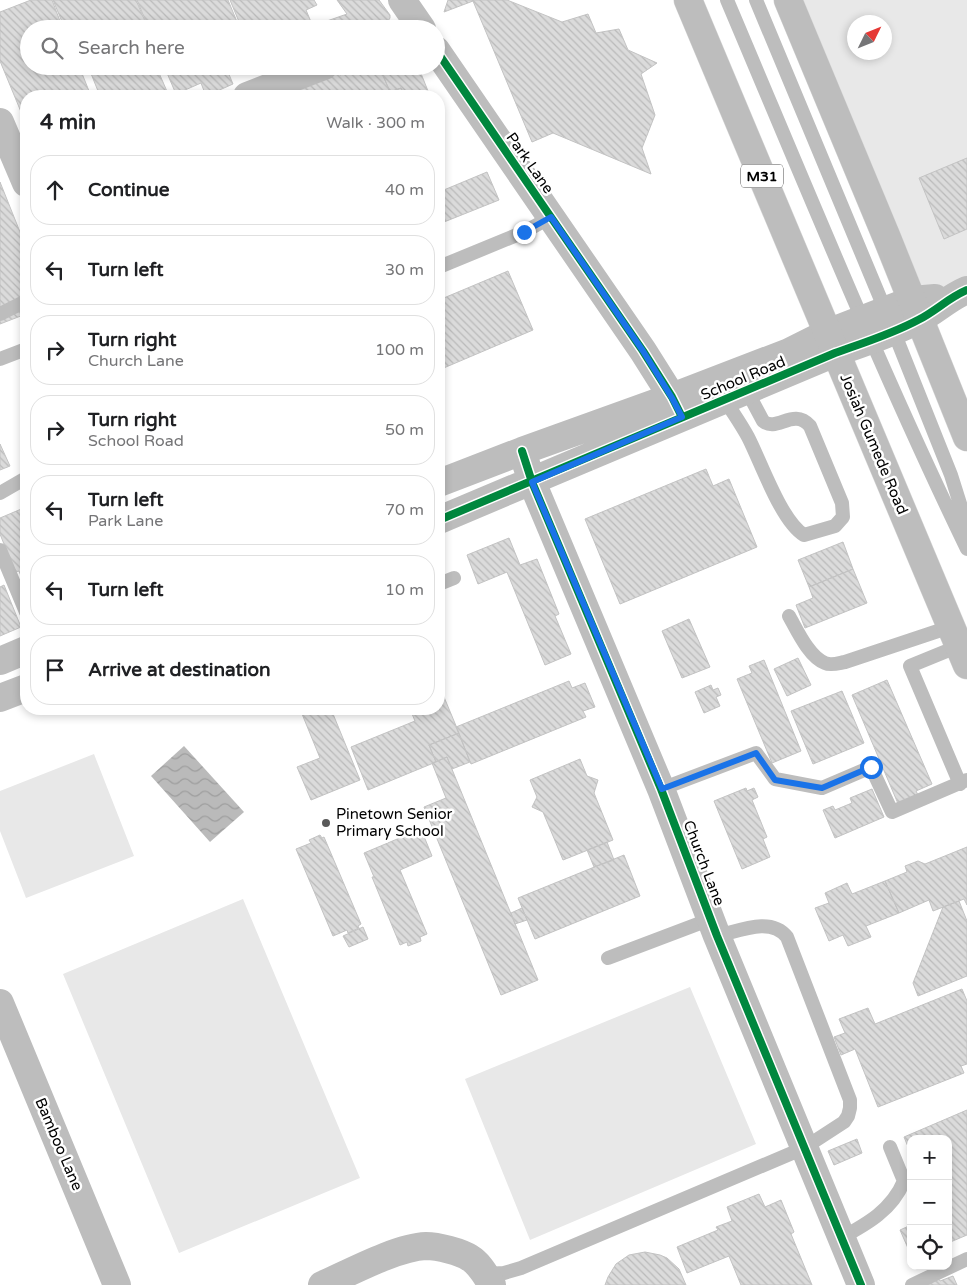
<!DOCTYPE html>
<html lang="en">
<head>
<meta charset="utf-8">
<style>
	body { margin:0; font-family:"Varela Round",sans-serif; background:#f6f6f6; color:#202124 }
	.controls { position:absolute; right:15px; bottom:15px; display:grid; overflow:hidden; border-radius:10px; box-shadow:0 2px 8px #0003 }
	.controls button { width:45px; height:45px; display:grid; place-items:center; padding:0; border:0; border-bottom:1px solid #e0e0e0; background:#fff; color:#202124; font:25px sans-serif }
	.compass { position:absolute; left:847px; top:15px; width:45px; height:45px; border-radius:50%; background:#fff; box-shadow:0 2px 8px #0003; rotate:47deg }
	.stop { position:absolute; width:15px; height:15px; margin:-11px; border:4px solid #1a73e8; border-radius:50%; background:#fff }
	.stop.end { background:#1a73e8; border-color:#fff; box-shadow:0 1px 5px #0008 }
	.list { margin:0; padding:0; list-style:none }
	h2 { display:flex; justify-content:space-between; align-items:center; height:65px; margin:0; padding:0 20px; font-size:21px }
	h2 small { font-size:16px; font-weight:400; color:#757577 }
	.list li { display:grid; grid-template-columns:32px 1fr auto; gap:15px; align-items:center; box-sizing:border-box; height:70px; margin:0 10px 10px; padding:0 10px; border:1px solid #e0e0e0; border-radius:20px }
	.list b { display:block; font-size:19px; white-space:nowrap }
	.list p { margin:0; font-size:16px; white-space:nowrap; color:#757577 }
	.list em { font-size:16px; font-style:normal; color:#757577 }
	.icon { flex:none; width:28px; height:28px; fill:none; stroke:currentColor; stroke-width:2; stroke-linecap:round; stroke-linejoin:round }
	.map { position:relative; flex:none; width:967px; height:1285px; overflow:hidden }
	.search { position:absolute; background:#fff; box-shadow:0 2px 8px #0003; left:20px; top:20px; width:425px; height:55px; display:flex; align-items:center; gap:12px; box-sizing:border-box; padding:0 18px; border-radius:28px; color:#757577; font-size:19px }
	.panel { position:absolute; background:#fff; box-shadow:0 2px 8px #0003; left:20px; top:90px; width:425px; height:625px; border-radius:20px }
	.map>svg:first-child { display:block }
</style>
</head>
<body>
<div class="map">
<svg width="967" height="1285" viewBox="0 0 967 1285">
	<defs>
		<pattern id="water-waves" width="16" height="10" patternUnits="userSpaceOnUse" patternTransform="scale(1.25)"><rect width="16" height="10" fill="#bababa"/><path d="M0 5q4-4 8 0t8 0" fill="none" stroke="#9e9e9e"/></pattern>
		<pattern id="building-back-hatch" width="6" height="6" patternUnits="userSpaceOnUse" patternTransform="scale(1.25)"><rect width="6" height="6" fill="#dbdbdb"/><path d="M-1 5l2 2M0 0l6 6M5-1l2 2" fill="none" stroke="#bababa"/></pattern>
	</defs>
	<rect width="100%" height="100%" fill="#fff"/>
	<path fill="#e8e8e8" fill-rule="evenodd" d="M790 0H967V289L918 309ZM854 22H884V52H854Z
		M94 754 134 856 26 898 0 831V791Z
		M243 899 360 1178 179 1253 63 974Z
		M690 987 756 1144 530 1240 465 1079Z"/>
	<path fill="url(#water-waves)" d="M184 746 244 812 210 842 151 776Z"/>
	<path fill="url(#building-back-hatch)" stroke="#c3c3c3" d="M31 0H52L63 29H29V66H79L91 96H26V124L0 61V12Z
		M53 0H136L147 26 139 29H65Z
		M137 0H228L240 29H149Z
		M230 0H314L317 5 306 10 314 29H242Z
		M337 0H379L390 15V18L388 21 367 29H326L324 22 347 14Z
		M448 0H507L562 22 588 14 596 33 619 29 628 50 657 63 641 74 655 115 642 148 651 174 553 133 532 142 473 1 444 12Z
		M88 66H156L169 96H100Z
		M164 66H243L228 72 233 84 206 96 201 83 176 94Z
		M338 66H360L340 75 338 70 316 80 314 76Z
		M360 66H379L390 92 401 88 405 96H287L297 92 295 88 338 70 340 75Z
		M379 66H418L430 96H405L401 88 390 92Z
		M967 158V229L944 239 919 178Z
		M487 172 499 200 439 224V192Z
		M0 182 26 247V314L0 324Z
		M508 271 533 330 439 370V300Z
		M0 444 10 466 0 470Z
		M706 469 713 486 729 479 757 547 620 604 585 519Z
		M26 507V579L23 581 19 571 15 572 0 534V518Z
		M509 538 520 565 537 559 559 614 555 616 571 654 545 665 507 572 478 584 467 555Z
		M843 542 853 569 809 587 798 560Z
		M853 569 867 603 805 628 796 605 813 598 809 587Z
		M4 585 21 627 0 636V587Z
		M689 619 710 667 682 678 662 631Z
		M798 658 811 685 787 696 774 669Z
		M764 660 801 751 772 763 737 679 752 673 749 666Z
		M887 680 932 784 916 791 919 797 899 806 852 695Z
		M569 681 572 688 585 683 595 707 583 711 586 717 471 764 456 727Z
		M439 685 459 733 429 745 436 762 368 790 351 747 415 721 410 709H439Z
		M711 685 713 690 718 688 721 695 716 697 720 706 704 713 695 692Z
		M842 691 864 743 813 764 791 711Z
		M300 709H331L360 780 311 800 297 767 320 758Z
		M459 733 470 762 452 769 447 757 436 762 429 745Z
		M447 757 538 980 501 995 424 807 446 798 432 763Z
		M580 759 587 776 598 780 594 793 613 840 563 860 543 812 532 807 537 797 530 780Z
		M746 788 747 791 754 788 758 797 752 800 767 837 763 839 770 857 742 869 714 801Z
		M872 789 884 817 835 838 823 810 833 806 835 810 852 803 850 798Z
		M421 829 432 856 400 870 427 934 420 937 421 941 408 946 407 942 400 945 372 877H374L364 853Z
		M320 835 322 838 324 837 361 924 358 926 359 928 348 933 347 930 333 936 296 849 311 843 309 840Z
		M607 842 614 860 594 867 587 850Z
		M967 847V905L964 899 933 911 929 900 899 913 885 881 907 872 905 866 918 861 925 864Z
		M624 855 640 896 535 939 518 898Z
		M885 881 899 913 866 926 871 937 848 946 843 935 829 941 815 908 829 903 825 893 847 883 852 894Z
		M959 901 967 921V976L918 996 913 983 943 907Z
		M522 908 527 920 515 924 511 913Z
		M363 927 368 939 349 947 343 936Z
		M962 989 967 1001V1064L961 1066 964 1073 878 1107 855 1049 841 1055 834 1037 845 1033 839 1019 868 1008 875 1024Z
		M967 1110V1235L948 1243V1139H911V1154L904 1137Z
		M857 1139 862 1153 834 1165 828 1151Z
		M759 1194 765 1207 781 1200 794 1232 791 1234 812 1285H741L729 1256 687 1273 677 1247 718 1230 716 1227 732 1221 727 1207Z
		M911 1225V1255L900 1230Z
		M645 1252 660 1255 667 1258 679 1269 686 1285H605L608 1277 616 1264 629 1255Z
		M953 1276 957 1285H923L938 1278 940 1281Z"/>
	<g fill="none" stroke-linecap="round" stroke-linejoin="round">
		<defs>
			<path id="primary" d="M688 0 967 665
				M788 0 887 238 967 437"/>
		</defs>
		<use href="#primary" stroke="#dbdbdb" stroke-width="29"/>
		<path stroke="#bdbdbd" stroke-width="14" d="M727 0C805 184 880 369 967 549
			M756 0 886 312 951 475 967 526
			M439 267 524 232 551 217
			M0 314 26 301
			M0 359 26 349
			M725 400C733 413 741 424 748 437 761 462 781 521 804 535L835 526 843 517 842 503 810 426C793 407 777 433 763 421L747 391
			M0 493 26 478
			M0 550 26 612
			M439 584 454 578
			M789 616C797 630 809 657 825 663 831 666 839 663 845 662L950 627
			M959 646 910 666 960 784
			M661 789 756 753 775 779 822 788 871 767 892 812 967 780
			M608 958 711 919
			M841 1238C867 1224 892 1210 904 1181L890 1147
			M485 1274 504 1273 521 1268 804 1148 844 1122 848 1116 850 1108V1100L787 937C771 916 739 931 717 936
			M912 1285 967 1259"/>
		<path stroke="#bdbdbd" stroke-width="28" d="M402 0 422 29
			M436 50 643 351 672 397 681 414
			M247 96 324 66
			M0 122 26 183
			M522 451 532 482 661 789 717 936 861 1285
			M439 483 522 451 672 397 789 352 827 333 912 300 935 298
			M439 520 835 353C863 343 892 334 918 320 936 311 948 298 967 290
			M0 661 26 650
			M0 698 26 688
			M0 1003 117 1285
			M322 1285C349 1273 397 1247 426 1246 438 1246 461 1252 470 1258 480 1264 486 1276 492 1285"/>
		<use href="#primary" stroke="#bdbdbd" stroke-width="28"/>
		<defs>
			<path id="cycleway" d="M436 50 643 351 672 397 682 417
				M522 451 532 482 661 789 717 936 861 1285
				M439 520 835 353C863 343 892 334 918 320 936 311 948 298 967 290"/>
		</defs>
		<use href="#cycleway" stroke="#fff" stroke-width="11"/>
		<use href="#cycleway" stroke="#00873e" stroke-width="8"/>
	</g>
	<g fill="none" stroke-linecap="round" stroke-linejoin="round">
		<path stroke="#1a73e8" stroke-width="6" d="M524 232 551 217 643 351 672 398 682 417 532 482 662 789 756 753 775 780 822 788 871 767"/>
	</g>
	<circle fill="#595959" stroke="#fff" stroke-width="2" cx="326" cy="823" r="5"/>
	<g text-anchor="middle" stroke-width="5" stroke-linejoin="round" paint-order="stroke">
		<rect fill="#fff" stroke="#4c4c4c" stroke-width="1" x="741" y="164.5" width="42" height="23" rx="4"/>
		<g font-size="14" font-weight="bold" fill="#000">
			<text x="762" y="181">M31</text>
		</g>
		<g font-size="15" fill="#000" stroke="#fff">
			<text transform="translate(530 163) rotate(55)" y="5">Park Lane</text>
			<text transform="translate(743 378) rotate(-23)" y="5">School Road</text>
			<text transform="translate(874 444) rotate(67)" y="5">Josiah Gumede Road</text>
			<text transform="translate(704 863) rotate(69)" y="5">Church Lane</text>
			<text transform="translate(59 1144) rotate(67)" y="5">Bamboo Lane</text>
		</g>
		<g font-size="15" fill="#000" stroke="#fff" text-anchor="start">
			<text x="336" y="819">Pinetown Senior<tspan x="336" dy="17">Primary School</tspan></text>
		</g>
	</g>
</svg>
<div class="controls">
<button>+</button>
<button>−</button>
<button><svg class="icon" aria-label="locate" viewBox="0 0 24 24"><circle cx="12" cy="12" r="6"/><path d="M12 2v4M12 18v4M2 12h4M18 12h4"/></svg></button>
</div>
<svg class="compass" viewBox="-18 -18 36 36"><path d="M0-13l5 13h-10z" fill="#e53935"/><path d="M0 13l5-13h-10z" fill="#757577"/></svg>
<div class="stop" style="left:871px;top:767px"></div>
<div class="stop end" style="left:524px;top:232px"></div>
<div class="search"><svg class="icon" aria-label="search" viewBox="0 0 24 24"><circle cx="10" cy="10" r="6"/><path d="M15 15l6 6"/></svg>Search here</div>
<section class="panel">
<h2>4 min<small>Walk · 300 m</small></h2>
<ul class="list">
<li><svg class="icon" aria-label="ahead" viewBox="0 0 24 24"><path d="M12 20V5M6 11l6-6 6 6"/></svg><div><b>Continue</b></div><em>40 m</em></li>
<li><svg class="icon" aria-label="left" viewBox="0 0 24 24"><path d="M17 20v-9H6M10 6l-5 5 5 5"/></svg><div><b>Turn left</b></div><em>30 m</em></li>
<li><svg class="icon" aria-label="right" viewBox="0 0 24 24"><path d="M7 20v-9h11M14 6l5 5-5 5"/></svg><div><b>Turn right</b><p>Church Lane</p></div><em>100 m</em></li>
<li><svg class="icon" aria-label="right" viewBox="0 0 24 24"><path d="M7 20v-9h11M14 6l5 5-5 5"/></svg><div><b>Turn right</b><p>School Road</p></div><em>50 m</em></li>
<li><svg class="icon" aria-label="left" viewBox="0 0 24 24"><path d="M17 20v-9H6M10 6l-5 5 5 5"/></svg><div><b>Turn left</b><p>Park Lane</p></div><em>70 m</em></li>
<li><svg class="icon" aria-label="left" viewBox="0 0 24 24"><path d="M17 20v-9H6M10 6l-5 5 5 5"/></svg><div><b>Turn left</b></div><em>10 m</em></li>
<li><svg class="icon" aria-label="arrive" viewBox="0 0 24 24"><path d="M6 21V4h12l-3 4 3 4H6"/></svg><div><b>Arrive at destination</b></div></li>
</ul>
</section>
</div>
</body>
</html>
